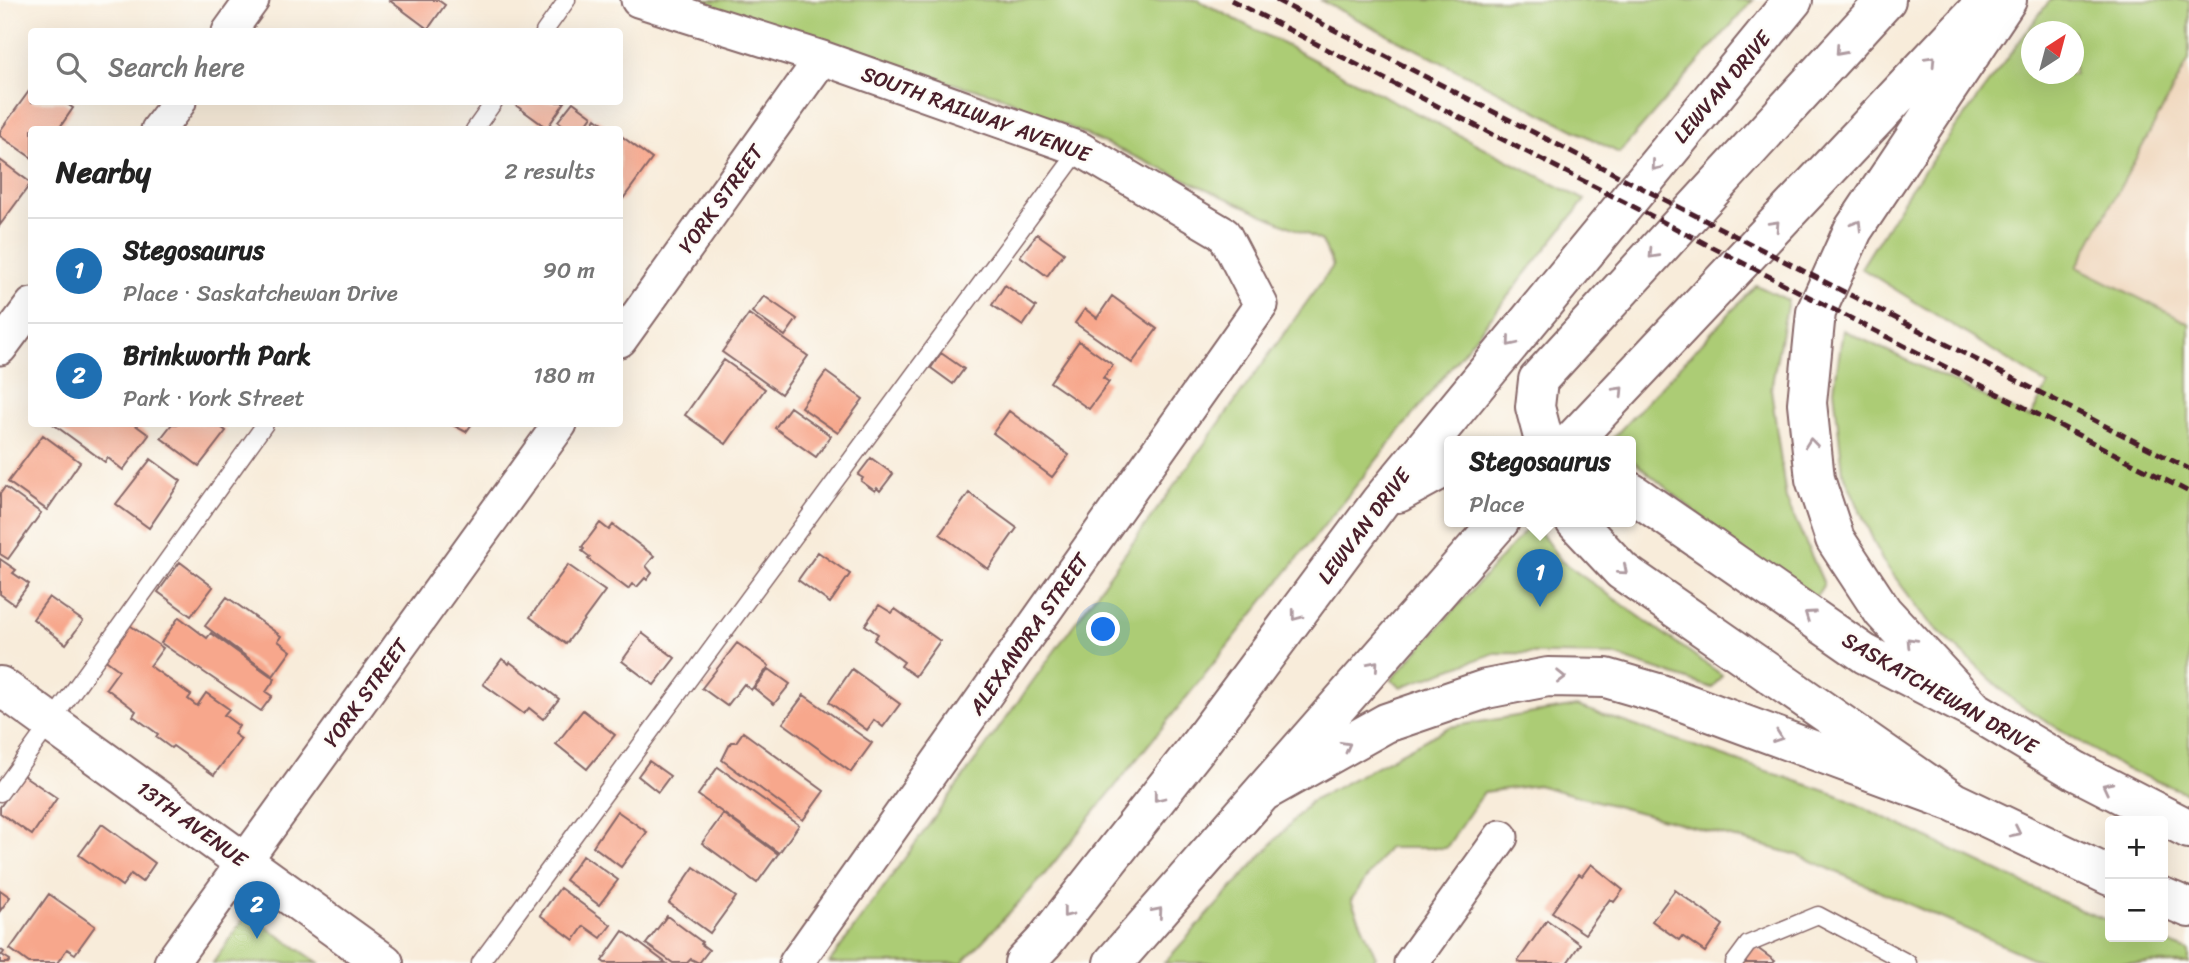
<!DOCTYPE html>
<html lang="en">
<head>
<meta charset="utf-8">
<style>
	body { margin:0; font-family:Sriracha,sans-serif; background:#f6f6f6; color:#222 }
	.controls { position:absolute; right:21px; bottom:21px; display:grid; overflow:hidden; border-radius:7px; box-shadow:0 7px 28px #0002 }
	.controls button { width:63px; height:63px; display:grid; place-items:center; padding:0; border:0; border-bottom:2px solid #e0e0e0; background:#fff; color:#222; font:35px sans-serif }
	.compass { position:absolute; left:2021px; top:21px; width:63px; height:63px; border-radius:50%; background:#fff; box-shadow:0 7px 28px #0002; rotate:36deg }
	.you { position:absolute; left:1104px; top:630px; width:24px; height:24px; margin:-18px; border:5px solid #fff; border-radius:50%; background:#1a73e8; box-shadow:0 0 0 10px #1a73e833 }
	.badge { display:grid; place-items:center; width:46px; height:46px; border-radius:50%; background:#1f6fb2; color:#fff; font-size:23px; font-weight:700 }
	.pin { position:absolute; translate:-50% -58px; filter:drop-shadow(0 2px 4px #0008) }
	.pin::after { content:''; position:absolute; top:37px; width:24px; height:21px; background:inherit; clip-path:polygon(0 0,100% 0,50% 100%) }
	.popup { position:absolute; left:1444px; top:436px; width:192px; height:91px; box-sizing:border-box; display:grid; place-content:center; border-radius:7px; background:#fff; filter:drop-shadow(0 2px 5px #0005); font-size:23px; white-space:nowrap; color:#767676 }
	.popup b { font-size:26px; color:#222 }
	.popup::after { content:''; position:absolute; left:50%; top:100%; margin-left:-14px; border:14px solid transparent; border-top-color:#fff }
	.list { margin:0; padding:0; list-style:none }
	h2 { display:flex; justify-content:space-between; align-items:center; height:91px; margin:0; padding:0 28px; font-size:30px }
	h2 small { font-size:23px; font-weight:400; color:#767676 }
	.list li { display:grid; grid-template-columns:46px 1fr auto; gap:21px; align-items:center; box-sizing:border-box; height:105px; padding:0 28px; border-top:2px solid #e0e0e0 }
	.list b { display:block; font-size:26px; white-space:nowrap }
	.list p { margin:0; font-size:23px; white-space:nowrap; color:#767676 }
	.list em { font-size:23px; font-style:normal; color:#767676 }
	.icon { flex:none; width:38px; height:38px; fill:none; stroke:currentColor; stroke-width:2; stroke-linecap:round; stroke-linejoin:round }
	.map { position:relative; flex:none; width:2189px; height:963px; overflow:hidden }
	.search { position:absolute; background:#fff; box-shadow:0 7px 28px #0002; left:28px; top:28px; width:595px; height:77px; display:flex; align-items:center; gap:18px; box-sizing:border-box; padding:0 24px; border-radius:7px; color:#767676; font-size:26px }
	.panel { position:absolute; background:#fff; box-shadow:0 7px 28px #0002; left:28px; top:126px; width:595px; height:301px; border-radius:7px }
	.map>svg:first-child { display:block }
</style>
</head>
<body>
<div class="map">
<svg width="2189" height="963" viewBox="0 0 2189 963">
	<rect width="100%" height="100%" fill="#fdfcf7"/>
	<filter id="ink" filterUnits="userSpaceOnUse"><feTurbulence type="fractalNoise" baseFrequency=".0143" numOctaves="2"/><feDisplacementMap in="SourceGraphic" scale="14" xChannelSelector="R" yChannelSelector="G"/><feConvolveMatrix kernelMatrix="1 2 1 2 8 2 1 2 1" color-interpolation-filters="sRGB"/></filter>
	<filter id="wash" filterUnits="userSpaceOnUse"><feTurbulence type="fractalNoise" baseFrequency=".00686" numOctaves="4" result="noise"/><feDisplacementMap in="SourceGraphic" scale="28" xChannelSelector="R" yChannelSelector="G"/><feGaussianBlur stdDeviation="1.57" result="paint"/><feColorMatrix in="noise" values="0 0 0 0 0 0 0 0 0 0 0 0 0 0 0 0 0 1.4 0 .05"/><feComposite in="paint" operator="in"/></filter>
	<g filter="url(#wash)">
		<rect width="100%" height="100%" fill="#f8ecda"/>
		<path fill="#efd6bb" d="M2189 60V323L2077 267Z"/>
		<path fill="#accc74" stroke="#7b7650" stroke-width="2" fill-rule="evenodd" d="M664 0H1198L1585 200 1040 880 962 963H829L1333 266 1322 241 998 95 831 53Z
			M1320 0H1753L1619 153Z
			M2050 0H2189V60L2077 267 2189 323V794L2123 768 2014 701 1929 622 1882 560 1843 472 1834 389 1843 330 2030 418 2048 385 1861 268 1910 190ZM2032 32H2074V74H2032Z
			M1756 285 1788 300 1771 389 1786 499 1824 584 1814 600 1755 561 1631 459V441H1610Z
			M1533 522 1561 561 1722 675 1712 688 1614 655 1495 653 1401 687 1391 680Z
			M1577 706 1837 795 2080 910 2110 921V937H2151L2189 951V963H2043L1798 855 1537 785 1484 792 1446 848H1388L1351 900 1376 957 1371 963H1164L1310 802 1449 727Z
			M247 914 319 963H213Z"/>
		<g id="blocks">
			<path fill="#f7a78c" d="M389 0H438L445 5 428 29Z
				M32 87V102H64L73 108 58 130H32V158L0 136V131Z
				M515 102H565L547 128 514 104Z
				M573 102 592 116 582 130H569L558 121Z
				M596 118 612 130H588Z
				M620 135 652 159 620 203Z
				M0 160 31 183 0 225Z
				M1037 234 1064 253 1047 276 1020 256Z
				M1005 285 1036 307 1023 326 992 305Z
				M764 296 797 319 785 336 752 312Z
				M1112 296 1157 329 1132 363 1075 323 1085 309 1097 318Z
				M749 314 808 356 781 394 722 352Z
				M1079 341 1113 365 1103 378 1109 382 1089 409 1050 382Z
				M941 353 964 369 953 384 931 368Z
				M724 360 765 389 726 444 685 415Z
				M826 372 863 399 838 433 801 407Z
				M790 407 831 436 816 457 775 428Z
				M1009 411 1069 455 1052 477 993 433Z
				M53 424H134L149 435 123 470 108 458 105 462Z
				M172 424H217L226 431 199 466 161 438Z
				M451 424H472L466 432Z
				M43 435 80 462 47 510 8 482Z
				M871 458 893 474 880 491 877 488 875 491 861 481 863 478 858 475Z
				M151 459 181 481 149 528 116 504Z
				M5 487 41 513 8 559 0 554V494Z
				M969 493 1017 528 988 569 940 534Z
				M600 523 609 530 613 525 654 556 646 566 652 573 647 580 645 578 637 587 632 584 628 589 588 559 590 557 582 551 584 549 582 547Z
				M818 552 850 574 830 603 798 580Z
				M0 559 16 570 13 573 29 584 14 604 0 594Z
				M180 562 213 587 191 616 158 592Z
				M568 565 605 591 566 644 530 617Z
				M49 597 83 621 66 644 33 619Z
				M227 597 281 636 278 641 291 651 273 676 205 626Z
				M879 605 892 613 895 609 940 641 915 676 901 666 904 662 874 640 878 634 865 625Z
				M179 617 207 638 211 633 275 679 266 692 272 696 261 711 161 643Z
				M128 624 163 648 150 666 191 695 188 699 197 706 206 693 229 709 224 715 239 726 234 734 241 739 214 775 173 746 171 748 156 737 158 734 133 716 136 711 106 688 119 670 103 658Z
				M642 633 675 658 654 685 622 661Z
				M737 643 769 666 751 690 744 684 727 706 702 688Z
				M502 659 509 664 510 662 559 699 543 719 529 708 524 714 483 684Z
				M769 669 790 684 774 704 754 688Z
				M852 669 900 704 883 727 874 720 867 730 829 702Z
				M804 695 872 743 851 772 783 723Z
				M583 710 615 735 587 769 556 744Z
				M743 732 824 791 803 820 722 760 731 742H736Z
				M649 761 670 776 658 792 638 776Z
				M718 767 799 825 779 853 698 795Z
				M23 775 57 798 32 835 0 813V807Z
				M617 811 647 832 621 867 593 846Z
				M723 814 778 854 757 883 702 843Z
				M102 824 155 863 142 882 131 874 122 886 79 855Z
				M583 855 618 880 599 905 565 880Z
				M1591 864 1623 890 1614 902 1610 899 1585 934 1552 912 1579 874 1582 876Z
				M694 867 736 897 710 933 669 903Z
				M560 888 611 925 601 938 584 926 574 940 540 915Z
				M0 890 10 897 0 911Z
				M1675 890 1723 925 1705 952 1682 936 1679 940 1652 921Z
				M49 894 95 926 75 954 67 949 57 963H29L10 949Z
				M667 916 702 942 701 944 709 950 699 963 691 959 687 963H673L646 944Z
				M1547 920 1580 944 1567 963H1521L1518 961Z
				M623 931 666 963H605L602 961Z
				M1753 945 1775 961 1773 963H1740Z
				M0 949 4 952 2 955 10 960 8 963H0Z"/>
		</g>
	</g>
	<g filter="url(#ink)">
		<use href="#blocks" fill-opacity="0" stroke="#876768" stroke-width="2"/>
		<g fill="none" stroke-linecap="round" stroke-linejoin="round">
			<defs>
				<path id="lane" d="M544 32 567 0
					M474 130 494 102
					M0 793 265 424
					M480 963 1080 149
					M1734 963 1748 944 1818 915 1908 963"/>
				<path id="street" d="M638 0 822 58 1080 149 1224 234 1261 305 796 963
					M229 32 252 0
					M158 130 179 102
					M620 340 822 58
					M0 348 32 305
					M171 963 560 424
					M1411 963 1501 837"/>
				<path id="secondary" d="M1544 441 1535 407 1538 380 1886 0
					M1572 441 1979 9
					M1631 492 1865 654 1974 710 2076 771 2189 829
					M1398 493 1449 465
					M1575 521 1622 571 1954 802 2110 876
					M0 686 384 963
					M1974 710 1883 612 1835 539 1815 479 1807 403 1816 312 1853 230 2007 0
					M1265 791 1386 723 1486 689 1548 677 1606 678 1661 694 1954 802
					M2163 897 2189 908
					M1024 963 1044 942 1199 745 1380 502 1793 0
					M1113 963 1500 521"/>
			</defs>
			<use href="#lane" stroke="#876768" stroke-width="19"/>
			<use href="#street" stroke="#876768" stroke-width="37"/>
			<use href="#secondary" stroke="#876768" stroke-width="42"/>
			<use href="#lane" stroke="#fff" stroke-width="16"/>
			<use href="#street" stroke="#fff" stroke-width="33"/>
			<use href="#secondary" stroke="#fff" stroke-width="38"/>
			<path stroke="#4a1f2b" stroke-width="5" stroke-dasharray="10 5" stroke-linecap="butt" d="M1231 0 2189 492
				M1276 0 2189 469"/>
		</g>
		<defs><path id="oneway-chevron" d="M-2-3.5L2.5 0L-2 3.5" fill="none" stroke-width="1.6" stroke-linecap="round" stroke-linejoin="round" transform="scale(1.75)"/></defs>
		<g stroke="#ae9aa0">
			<use href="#oneway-chevron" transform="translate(1840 51) rotate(132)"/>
			<use href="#oneway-chevron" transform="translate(1931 60) rotate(-47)"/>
			<use href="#oneway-chevron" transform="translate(1656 166) rotate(130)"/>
			<use href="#oneway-chevron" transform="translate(1775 225) rotate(-47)"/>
			<use href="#oneway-chevron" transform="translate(1857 225) rotate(-58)"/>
			<use href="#oneway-chevron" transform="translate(1653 254) rotate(133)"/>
			<use href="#oneway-chevron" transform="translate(1511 342) rotate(130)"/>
			<use href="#oneway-chevron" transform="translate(1619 391) rotate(-47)"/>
			<use href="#oneway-chevron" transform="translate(1811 443) rotate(-96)"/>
			<use href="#oneway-chevron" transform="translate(1623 570) rotate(41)"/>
			<use href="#oneway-chevron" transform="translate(1809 615) rotate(-145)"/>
			<use href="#oneway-chevron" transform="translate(1296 616) rotate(127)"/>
			<use href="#oneway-chevron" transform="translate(1911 642) rotate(-133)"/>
			<use href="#oneway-chevron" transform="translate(1374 665) rotate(-49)"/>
			<use href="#oneway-chevron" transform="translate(1561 677) rotate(1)"/>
			<use href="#oneway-chevron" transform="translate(1778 737) rotate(20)"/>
			<use href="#oneway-chevron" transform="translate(1346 746) rotate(-29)"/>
			<use href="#oneway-chevron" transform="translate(2107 787) rotate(-153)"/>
			<use href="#oneway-chevron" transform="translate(1158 797) rotate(128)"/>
			<use href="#oneway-chevron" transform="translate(2016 832) rotate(26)"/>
			<use href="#oneway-chevron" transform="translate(1158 912) rotate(-49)"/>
			<use href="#oneway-chevron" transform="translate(1067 913) rotate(128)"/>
		</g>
	</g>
	<g text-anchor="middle" stroke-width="5" stroke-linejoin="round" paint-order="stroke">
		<g font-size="21" fill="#4a1f2b" stroke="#fdfcf7">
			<text transform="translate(1722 87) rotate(-50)" y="7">LEWVAN DRIVE</text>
			<text transform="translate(976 114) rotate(20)" y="7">SOUTH RAILWAY AVENUE</text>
			<text transform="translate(721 199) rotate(-54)" y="7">YORK STREET</text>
			<text transform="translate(1364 526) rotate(-53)" y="7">LEWVAN DRIVE</text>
			<text transform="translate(1029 634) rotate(-55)" y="7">ALEXANDRA STREET</text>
			<text transform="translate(366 693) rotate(-54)" y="7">YORK STREET</text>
			<text transform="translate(1940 693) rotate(30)" y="7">SASKATCHEWAN DRIVE</text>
			<text transform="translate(192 824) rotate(36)" y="7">13TH AVENUE</text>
		</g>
	</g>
</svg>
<div class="controls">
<button>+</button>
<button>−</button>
</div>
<svg class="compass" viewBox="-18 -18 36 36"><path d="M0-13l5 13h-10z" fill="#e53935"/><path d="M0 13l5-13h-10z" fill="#767676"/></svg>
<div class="you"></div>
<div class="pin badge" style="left:1540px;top:607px">1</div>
<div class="popup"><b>Stegosaurus</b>Place</div>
<div class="pin badge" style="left:257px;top:939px">2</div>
<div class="search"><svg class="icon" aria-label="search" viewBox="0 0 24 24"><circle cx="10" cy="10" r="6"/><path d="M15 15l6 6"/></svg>Search here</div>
<section class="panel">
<h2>Nearby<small>2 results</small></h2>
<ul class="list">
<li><span class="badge">1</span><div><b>Stegosaurus</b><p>Place · Saskatchewan Drive</p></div><em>90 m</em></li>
<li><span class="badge">2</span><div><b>Brinkworth Park</b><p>Park · York Street</p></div><em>180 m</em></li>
</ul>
</section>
</div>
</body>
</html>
